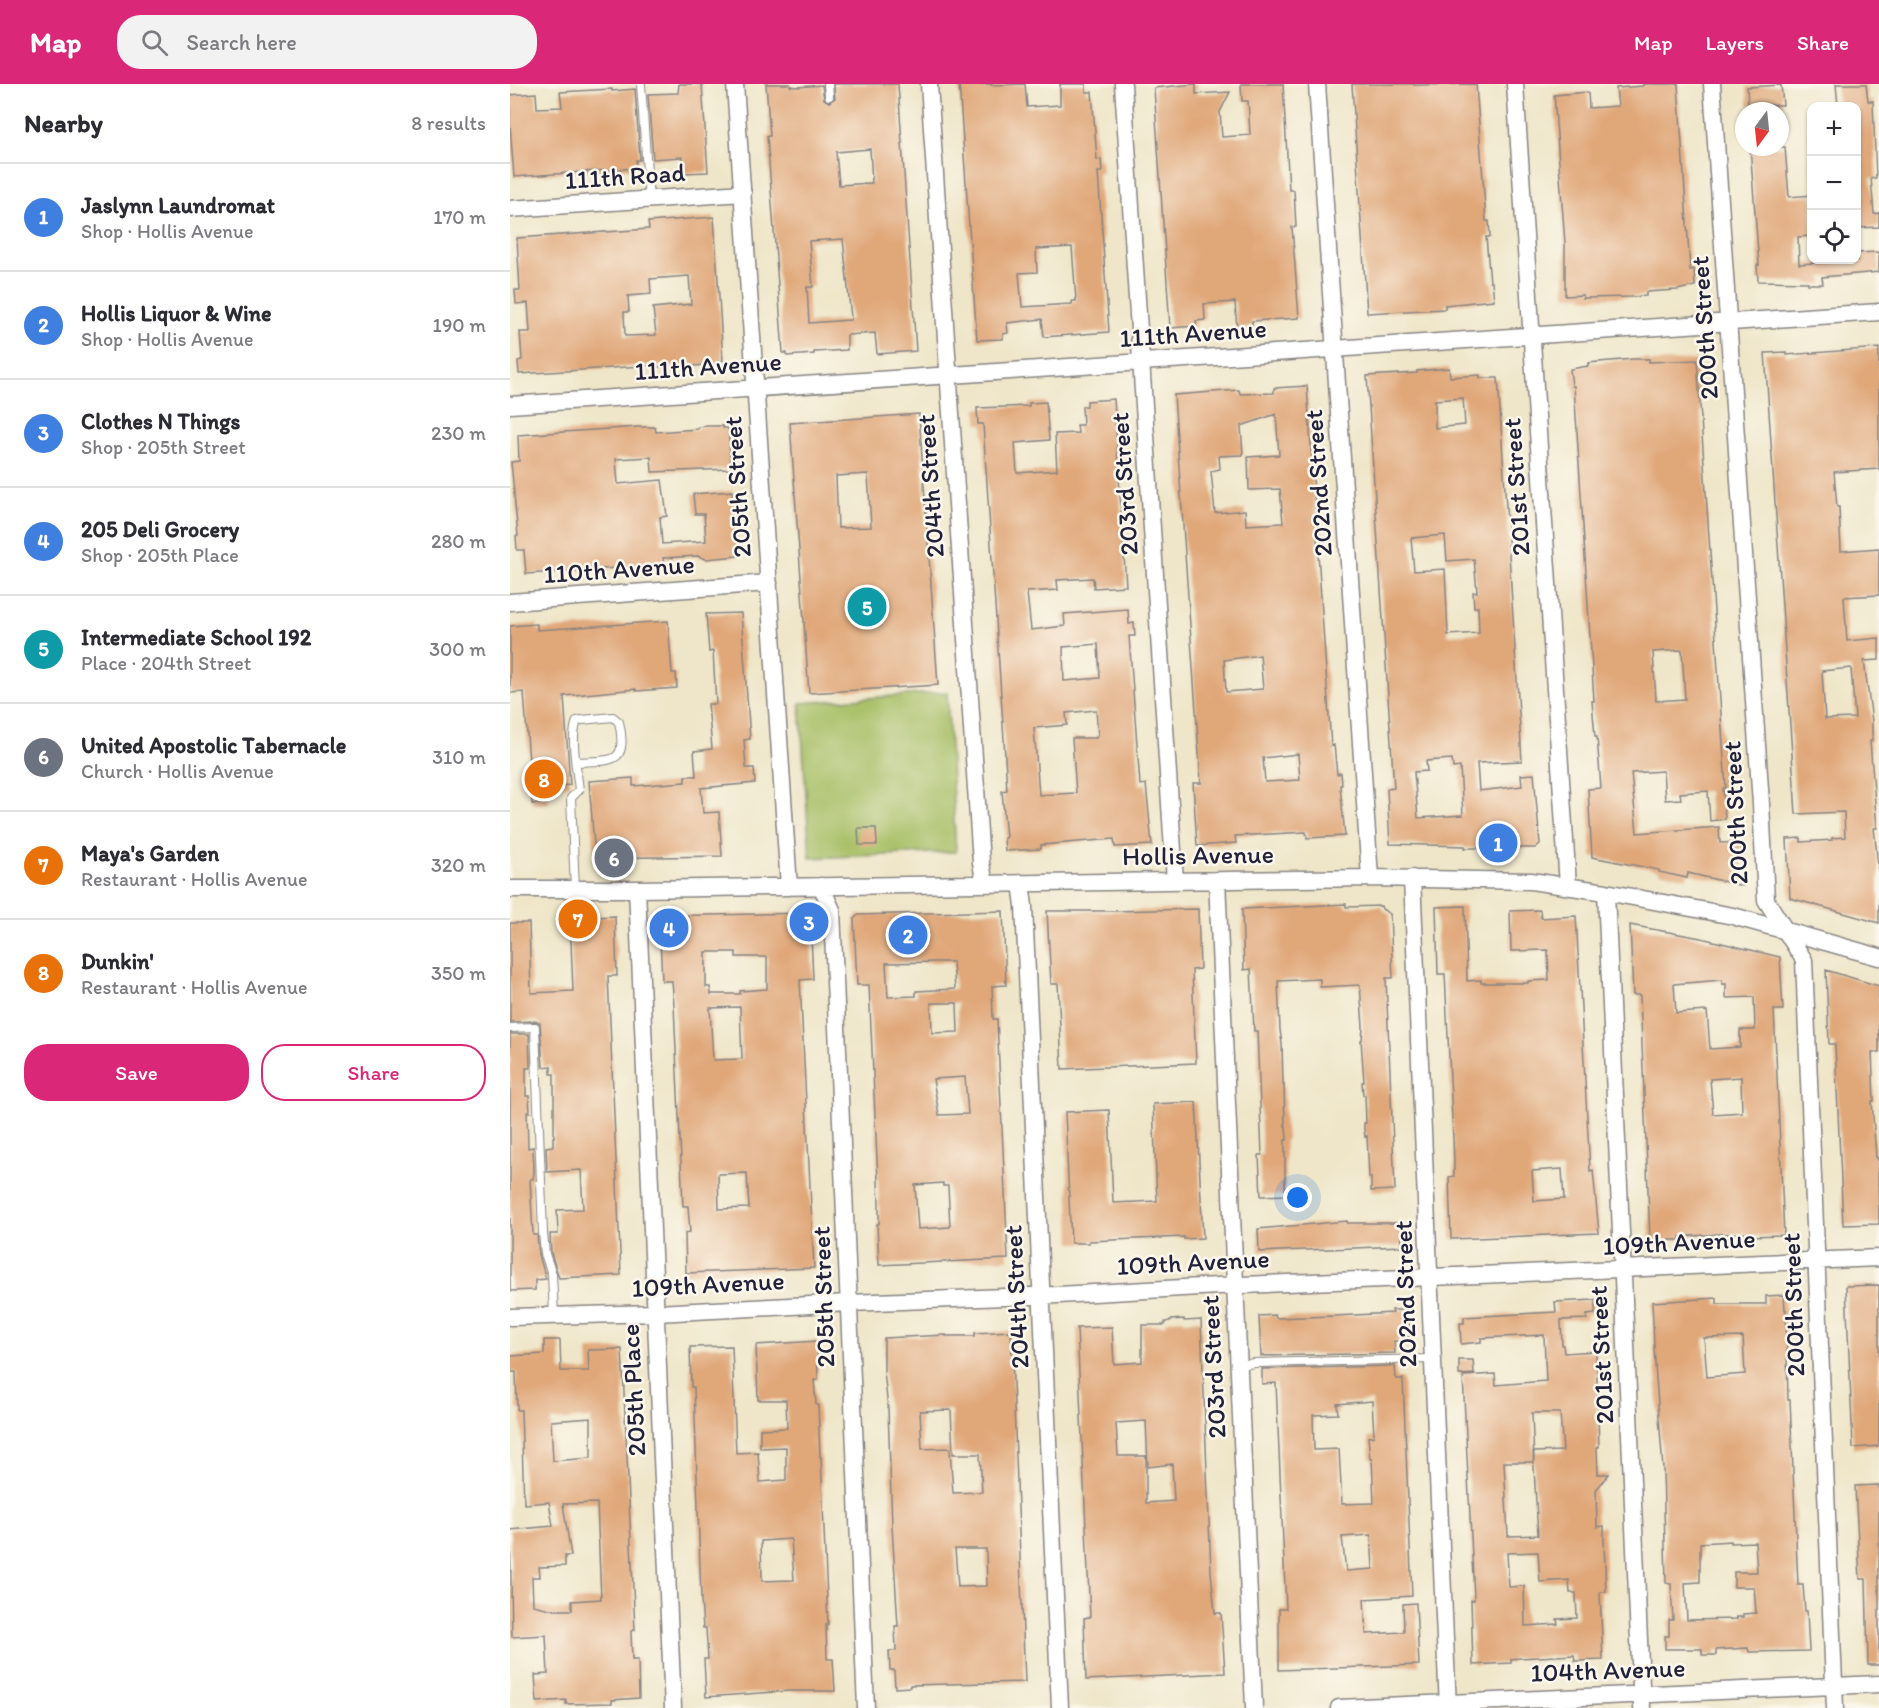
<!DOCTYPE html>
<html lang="en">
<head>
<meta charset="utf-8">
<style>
	body { margin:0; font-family:Itim,sans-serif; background:#f2f2f3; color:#2b2b33 }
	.controls { position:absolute; right:18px; top:18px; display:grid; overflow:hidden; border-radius:12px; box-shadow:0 2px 4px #0004 }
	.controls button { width:54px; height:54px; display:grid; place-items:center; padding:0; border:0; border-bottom:2px solid #e1e1e2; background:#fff; color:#2b2b33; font:30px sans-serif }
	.compass { position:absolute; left:1225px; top:18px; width:54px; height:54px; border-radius:50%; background:#fff; box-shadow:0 2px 4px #0004; rotate:195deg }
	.you { position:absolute; left:788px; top:1114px; width:21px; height:21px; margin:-15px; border:4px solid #fff; border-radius:50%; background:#1a73e8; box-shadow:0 0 0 9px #1a73e833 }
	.badge { display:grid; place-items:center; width:39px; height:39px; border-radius:50%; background:#db2777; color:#fff; font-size:20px; font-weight:700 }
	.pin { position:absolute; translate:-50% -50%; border:3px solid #fff; box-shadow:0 2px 6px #0006 }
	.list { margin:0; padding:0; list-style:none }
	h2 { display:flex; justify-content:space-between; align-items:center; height:78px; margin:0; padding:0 24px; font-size:26px }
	h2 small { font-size:20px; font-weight:400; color:#7c7c81 }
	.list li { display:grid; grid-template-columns:39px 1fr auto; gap:18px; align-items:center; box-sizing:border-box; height:108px; padding:0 24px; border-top:2px solid #e1e1e2 }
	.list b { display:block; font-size:22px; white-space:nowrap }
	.list p { margin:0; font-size:20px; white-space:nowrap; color:#7c7c81 }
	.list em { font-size:20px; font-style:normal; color:#7c7c81 }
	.actions { display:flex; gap:12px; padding:18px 24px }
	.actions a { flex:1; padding:14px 0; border:2px solid #db2777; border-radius:24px; text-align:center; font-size:21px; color:#db2777 }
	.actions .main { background:#db2777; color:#fff }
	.icon { flex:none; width:33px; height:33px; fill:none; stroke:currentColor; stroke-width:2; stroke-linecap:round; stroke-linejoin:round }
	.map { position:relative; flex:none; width:1369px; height:1624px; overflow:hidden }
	header { display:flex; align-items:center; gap:36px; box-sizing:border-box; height:84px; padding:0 30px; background:#db2777; color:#fff }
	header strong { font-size:28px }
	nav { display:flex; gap:33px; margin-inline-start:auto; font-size:21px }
	.search { width:420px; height:54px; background:#f2f2f3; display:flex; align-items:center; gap:15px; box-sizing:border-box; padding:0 21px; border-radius:24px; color:#7c7c81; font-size:22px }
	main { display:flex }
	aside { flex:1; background:#fff }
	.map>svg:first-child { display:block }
</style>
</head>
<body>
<header>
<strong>Map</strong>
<div class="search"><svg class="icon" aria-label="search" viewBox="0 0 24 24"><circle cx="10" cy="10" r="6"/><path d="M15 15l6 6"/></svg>Search here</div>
<nav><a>Map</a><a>Layers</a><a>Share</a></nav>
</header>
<main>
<aside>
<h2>Nearby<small>8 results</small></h2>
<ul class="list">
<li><span class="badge" style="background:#3f7fe0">1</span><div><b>Jaslynn Laundromat</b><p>Shop · Hollis Avenue</p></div><em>170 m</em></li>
<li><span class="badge" style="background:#3f7fe0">2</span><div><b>Hollis Liquor &amp; Wine</b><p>Shop · Hollis Avenue</p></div><em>190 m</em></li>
<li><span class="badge" style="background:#3f7fe0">3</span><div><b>Clothes N Things</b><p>Shop · 205th Street</p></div><em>230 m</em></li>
<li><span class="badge" style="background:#3f7fe0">4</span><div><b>205 Deli Grocery</b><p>Shop · 205th Place</p></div><em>280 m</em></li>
<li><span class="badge" style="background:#0f9aa8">5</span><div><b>Intermediate School 192</b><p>Place · 204th Street</p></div><em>300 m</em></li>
<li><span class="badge" style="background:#6b7280">6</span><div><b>United Apostolic Tabernacle</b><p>Church · Hollis Avenue</p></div><em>310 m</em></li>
<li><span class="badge" style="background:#e8710a">7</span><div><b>Maya's Garden</b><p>Restaurant · Hollis Avenue</p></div><em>320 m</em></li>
<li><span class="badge" style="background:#e8710a">8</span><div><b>Dunkin'</b><p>Restaurant · Hollis Avenue</p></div><em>350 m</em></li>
</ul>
<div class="actions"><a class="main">Save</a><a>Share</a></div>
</aside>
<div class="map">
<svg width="1369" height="1624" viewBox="0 0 1369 1624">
	<rect width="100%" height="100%" fill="#fbf7ec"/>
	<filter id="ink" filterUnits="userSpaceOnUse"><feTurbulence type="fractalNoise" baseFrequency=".0167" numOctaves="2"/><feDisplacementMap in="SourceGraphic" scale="12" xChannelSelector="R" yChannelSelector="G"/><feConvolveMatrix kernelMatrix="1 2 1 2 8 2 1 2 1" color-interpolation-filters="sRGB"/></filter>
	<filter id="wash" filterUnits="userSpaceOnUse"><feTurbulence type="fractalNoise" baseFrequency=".008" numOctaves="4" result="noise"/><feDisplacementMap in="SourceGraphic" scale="24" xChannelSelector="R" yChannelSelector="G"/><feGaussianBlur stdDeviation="1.35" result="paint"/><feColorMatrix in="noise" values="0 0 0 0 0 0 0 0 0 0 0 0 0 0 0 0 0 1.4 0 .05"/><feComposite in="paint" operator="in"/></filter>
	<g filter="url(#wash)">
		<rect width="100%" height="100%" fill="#efe6c9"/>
		<path fill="#a6be63" stroke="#64704f" stroke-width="1.5" d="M437 608 446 768 300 774 290 619Z"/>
		<g id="blocks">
			<path fill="#e0a779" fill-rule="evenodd" d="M169 0H192L198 88 174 89 172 73 143 75 138 10 168 9Z
				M256 0H280V2L287 3 312 1 314 15 319 18 325 14 324 0H388L406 267 367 270 365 249 337 251V266L304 268V270L277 272V269H273L259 79 257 52H260ZM360 65 362 99 329 101 326 68ZM333 155 341 234 340 236 299 239 297 203H303L299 157Z
				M449 0H481V1L515 0 517 23 550 21V0H576V8H582L587 76 591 75 592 88H588L599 248 534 253 532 235 497 239 498 249 493 250V255L467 256ZM562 163 566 217H562V220L512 223 509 189 527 188 526 165Z
				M686 0V10L720 8 710 28 712 53 740 51 738 17H732L731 0H773L779 106H784L786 143H782L789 234 742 237V243L727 245 725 218 694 220 695 236 686 237V242L660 244 644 4Z
				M842 0H904V1L966 0 976 137H979L980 153H976L980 198H982L984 216 935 221V225L857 229Z
				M1133 0H1168L1180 186 1184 185 1185 202 1167 206 1136 208V212L1121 213 1073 214V211L1055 212V160L1044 11 1078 8 1079 24 1108 22 1106 4 1133 2Z
				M1326 0H1356L1358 17H1363L1366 94H1361L1364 130 1369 129V143L1347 144V22H1328Z
				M1271 1 1273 21H1238L1237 3Z
				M102 5V7L125 5 130 76H126V84L4 93 0 41V11L26 9 27 24 52 23 50 8Z
				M1240 63H1275L1279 113 1302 111V152L1288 153 1289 180 1324 178V176H1347V169L1369 168V188L1312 193 1313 200H1298V198L1248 197 1247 181H1249Z
				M204 133 213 277 208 278 209 280 182 282 148 283V281L9 290 8 277 12 276 10 248H20L18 219 6 220 5 206H10L7 154 139 145 138 138ZM179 192 181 220 143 224 146 251 115 252 114 228H119L118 212 141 210 140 195Z
				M1369 264V385L1324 388 1327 423H1329L1331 467 1369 464V511L1334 513 1337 557 1369 554V576L1354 577 1362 637V657H1360L1367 744H1364L1369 790V839L1280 814 1277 755 1291 754V758L1322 756V754L1335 753 1334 728 1286 730 1255 269 1276 268V271ZM1341 584 1345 634 1315 635 1312 587Z
				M1123 275H1139V278L1187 276 1216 704H1213L1215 735 1200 737 1198 707 1170 709 1171 715 1155 716 1153 687 1121 689 1127 749 1209 743 1210 759 1231 758 1233 802 1178 789 1177 794 1149 788V786L1082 773 1078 705 1091 704 1087 653H1085L1082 617H1084L1074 457 1064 302H1062L1060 285 1078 282V279ZM1172 566 1175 615 1146 617 1143 568Z
				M939 284 940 293 970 291V294H988L1012 677 967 679 969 707 1012 702 1011 691 1024 690 1030 760 1025 764H955V762L880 760 877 705 884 704 857 292 907 289V287ZM953 314 955 341 925 344V316ZM935 451 937 477 964 475 967 508H963L964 523H968L969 549 938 551 935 485 904 487 901 454ZM942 675 943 684 950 683 953 731 908 734 904 688 917 687 916 677Z
				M797 302 806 438H809L810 454H807L821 662 824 661 827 690 831 689 832 701H830L835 752 797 754 796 748 725 752 726 759 687 762 683 699H691L664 311 729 306 730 310 764 309V304ZM766 330 769 371 738 373 739 406 770 405 773 439 736 441 735 426 705 429 701 387 710 385 709 372 733 371 731 342ZM750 571 753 605 716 608 714 576ZM788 670 790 696 755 698 753 674Z
				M604 315 616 502 584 504 583 494 547 496 548 506 517 508 521 546 555 542 554 530 618 525 619 540 624 539 625 552H619L630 701 636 700 642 761 605 763 604 755 531 761V765L495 767 494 754H496L492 707 497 706 494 656 473 340H468L467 324 519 322V319L536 318 539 356 505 359 507 389 547 386 545 350 568 349 567 341H573L572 322H577V317ZM588 560 590 594 554 597 553 563ZM586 626 588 652 586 653V654H562L566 709 529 711 524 644 557 641 556 629Z
				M409 330 428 601 299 609 280 339ZM358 390 361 443 328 444 326 392Z
				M197 342H213V344H218L221 385 142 388 141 373 106 375 108 400 152 396 157 432 150 433 152 460 196 457 194 430H185L183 410 222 407 228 472 196 475 188 472 153 474 154 481 16 490 14 466H7L6 452H8L1 378 9 377 8 351 129 343H145L146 348 188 345V343Z
				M231 529 240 655 234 656 236 684H244L245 699 191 704 193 729 209 728 212 772 85 774 79 697 123 694V702L175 698V692H186L184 667 202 665 198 620H206L203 567 199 568 196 530Z
				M158 537 162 589H166L167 604 126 607V605L54 612 60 701 38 703 39 719 22 720 14 608 0 609V542L27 540V546Z
				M348 744H366L367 761H349Z
				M836 820V823L871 822 872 825 880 830 883 894H876L885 1106 861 1107V1093H859L857 1052 855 1053 854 1045V1039H856L855 1011H853L852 998H854L851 956H852L853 943 850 901 810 903V895L768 897 770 946 772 960 773 1001H774L775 1042H776L777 1056H775V1111L751 1112 749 1071H752L747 947H744L741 885 734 886 732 825Z
				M955 822 957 897 971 896V899H1018V897L1039 896 1038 866 1001 867 1000 827 1030 826 1031 834 1066 832 1080 1087 1083 1086 1089 1149 941 1155 939 1093 944 1092V1076L935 890H928L926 823ZM1052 1085 1054 1115 1024 1117 1022 1087Z
				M688 825 690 885 682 886 686 979 552 985 548 900H541L537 827H602Z
				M493 827 496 901 482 902 483 935H487L498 1175 369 1181 367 1140H369V1119L359 901H347L344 835 348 831ZM427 878H443L445 905 406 907V912L378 913 376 879ZM421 919H447L448 948 422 949ZM455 993 458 1030 429 1031 423 995ZM433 1099V1102H438L440 1143 408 1145 405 1101Z
				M300 829 303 895 290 896 304 1184 176 1189 175 1149 180 1148 178 1122H173L164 921 162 897H152L149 832ZM196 868H226V873H257V905L230 907V910H201L200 903H196ZM230 923 232 975 203 976 200 924ZM237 1089 239 1124 209 1125 208 1090Z
				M105 832 107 892H98L111 1191 49 1194 41 1169 40 1150H48L47 1126 73 1125 71 1086 37 1088 36 1063 43 1062V1053H44V990H41V982L33 983 30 939 25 937 0 938V839H19L21 909 63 907 60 834Z
				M1120 841 1191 854 1270 873 1273 926H1264L1274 1151 1237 1152V1149L1209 1150 1170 1153V1156H1140L1130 911H1123ZM1212 896V900H1216V914L1244 913 1245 946H1230V963L1200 965 1197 927 1166 929 1164 900ZM1231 993 1232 1028 1203 1030 1200 995Z
				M1316 886 1369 902V968H1362L1364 1017H1362L1366 1074H1368L1369 1140 1333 1141 1325 960H1319Z
				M0 950H19L20 984H16V1012H19L20 1028H17L18 1064 23 1063 24 1088 23 1095H20L23 1151H27L29 1171 36 1195 25 1196V1206L0 1207Z
				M686 1018 693 1154 674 1155V1153L579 1157V1159H561L555 1028 599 1026 603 1119 647 1117 643 1020Z
				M837 1137V1139H891L892 1162 749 1168 748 1145Z
				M1369 1201V1362L1343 1364 1336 1202Z
				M1274 1211 1275 1226H1276L1278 1316H1280L1288 1501H1293L1295 1527H1297L1299 1567 1239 1568 1238 1564 1206 1566V1571H1192V1565H1155V1552H1159V1536H1163L1161 1500 1156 1499 1153 1385 1145 1281 1142 1218 1207 1214V1220H1256V1212ZM1233 1253 1235 1290 1197 1293 1194 1254ZM1221 1457V1459L1245 1458 1247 1488H1224V1503H1244L1246 1529 1233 1530V1533H1226L1227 1535 1177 1536 1175 1499 1190 1498V1459Z
				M1085 1216V1230L1077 1231V1235L1051 1236 1052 1261H1053L1054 1269 1086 1267 1089 1363H1087L1088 1390H1099L1086 1406 1087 1443 1094 1442V1459L1096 1508H1090L1093 1576 1065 1577 1064 1571 1010 1574 1001 1575V1579L963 1581 961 1516H964L963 1493 953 1292 985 1290 986 1301 1036 1297 1034 1251 971 1254V1258L951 1260 950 1239H954V1233L1046 1228 1045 1218ZM1022 1329H1050L1053 1367 1023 1368 1028 1451 998 1452 994 1378H1024ZM1028 1468 1030 1498 1059 1496 1060 1509H1066L1067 1534 1047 1535 1048 1540 1015 1542 1014 1502 999 1503 997 1469Z
				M882 1226H899L900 1252 893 1253V1257H884L885 1269 751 1272 749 1232 765 1231 766 1234 824 1232 883 1229Z
				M674 1235V1237L691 1236 701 1488 705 1529H711L715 1589 576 1596 574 1534 580 1533 567 1244 602 1243 604 1280 632 1278V1241H655V1238L660 1237V1236ZM636 1337 638 1383 662 1380 664 1417 636 1419V1372H608L606 1339Z
				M501 1247 515 1598 400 1601V1603L385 1604 384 1586H380L379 1567H386L385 1542H388L382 1442 378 1325 374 1287V1254L436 1251V1252H465V1249ZM441 1326 443 1370H470L472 1408 443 1409 440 1364 412 1365 410 1327ZM445 1465H476L477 1502 448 1503Z
				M34 1256H50L51 1287H79L78 1266 112 1265 125 1546 121 1547 122 1576H128L129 1614 102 1616V1619L56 1620V1616L27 1618 25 1591 38 1590 36 1551 2 1553 0 1446 43 1442 39 1418 14 1420 11 1326H7L6 1288H0V1272L34 1270ZM81 1334V1374L43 1377 41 1337ZM87 1419 91 1515 62 1517V1526H45L23 1521 22 1493H30L29 1483 55 1482V1472H61L53 1420Z
				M307 1257 308 1296H304L306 1321H308L310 1373H311L318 1540 316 1541 317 1575H323L325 1607H279L196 1613 194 1575H198L196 1544H193L191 1515 184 1303H181L180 1263 222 1262 226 1369 248 1368 250 1398 276 1396V1363L250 1364V1345L277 1344 276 1316H248L246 1261ZM281 1455 284 1496 252 1497 251 1457Z
				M949 1276H963L964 1290 949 1291Z
				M885 1282 886 1295H893L902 1512 854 1515 856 1550 894 1548 893 1520 906 1519 909 1581 769 1586V1525H776L766 1299 752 1300V1285ZM862 1317 864 1352 858 1353 860 1375H862L864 1419 832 1420 829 1365 804 1366 803 1331 828 1330 827 1320ZM861 1451 863 1485 836 1487 832 1453Z
				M1369 1401V1581H1358L1356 1495H1350L1345 1402Z"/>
		</g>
	</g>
	<g filter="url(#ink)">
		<use href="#blocks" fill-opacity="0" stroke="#888482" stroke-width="1.5"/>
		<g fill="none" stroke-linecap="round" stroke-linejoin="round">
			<defs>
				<path id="service" d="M131 0 139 116
					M318 0 319 12
					M65 805 61 714 69 706C67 687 60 654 67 637L72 636 103 633 109 638C118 681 103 676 67 678
					M0 944 25 943 33 1149 35 1170 42 1190 44 1232
					M729 1281 745 1279 923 1275"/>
				<path id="minor" d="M225 0 279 803
					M419 0 471 779 475 800
					M613 0 665 797
					M807 0 860 794
					M1005 0 1058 802
					M1202 0 1251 720 1256 816 1294 876 1325 1624
					M0 125 233 109
					M0 321 1369 228
					M0 518 259 499
					M902 794 938 1624
					M707 796 744 1624
					M511 799 514 822 550 1624
					M311 802 322 826 356 1624
					M0 805H127L860 794 1021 797 1096 808 1223 832 1369 873
					M127 805 163 1624
					M1096 808 1132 1624
					M0 1233 146 1229 339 1219 548 1211 708 1202 1369 1174
					M829 1624 1369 1600"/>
			</defs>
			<use href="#service" stroke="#888482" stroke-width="10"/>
			<use href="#minor" stroke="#888482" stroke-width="19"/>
			<use href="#service" stroke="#fff" stroke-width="8"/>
			<use href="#minor" stroke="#fff" stroke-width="16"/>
		</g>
	</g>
	<g text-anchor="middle" stroke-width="5" stroke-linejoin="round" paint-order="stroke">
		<g font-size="26" fill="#22223b" stroke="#fbf7ec">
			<text transform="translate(115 92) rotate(-4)" y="9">111th Road</text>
			<text transform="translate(1194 244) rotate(-94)" y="9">200th Street</text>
			<text transform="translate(683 249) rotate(-4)" y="9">111th Avenue</text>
			<text transform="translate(198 282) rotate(-4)" y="9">111th Avenue</text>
			<text transform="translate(808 399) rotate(-94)" y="9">202nd Street</text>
			<text transform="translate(614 400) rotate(-94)" y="9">203rd Street</text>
			<text transform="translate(420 402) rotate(-94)" y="9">204th Street</text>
			<text transform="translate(227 403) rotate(-94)" y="9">205th Street</text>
			<text transform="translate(1006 403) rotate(-94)" y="9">201st Street</text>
			<text transform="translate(109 485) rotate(-4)" y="9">110th Avenue</text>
			<text transform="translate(1225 729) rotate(-93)" y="9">200th Street</text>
			<text transform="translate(688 771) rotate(-1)" y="9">Hollis Avenue</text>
			<text transform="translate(1169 1158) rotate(-3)" y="9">109th Avenue</text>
			<text transform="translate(683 1178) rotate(-3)" y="9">109th Avenue</text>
			<text transform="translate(198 1200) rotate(-3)" y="9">109th Avenue</text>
			<text transform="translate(895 1210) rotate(-92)" y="9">202nd Street</text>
			<text transform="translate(313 1213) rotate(-92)" y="9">205th Street</text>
			<text transform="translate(506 1213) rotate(-93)" y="9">204th Street</text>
			<text transform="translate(1283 1221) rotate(-92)" y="9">200th Street</text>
			<text transform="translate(1091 1271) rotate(-93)" y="9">201st Street</text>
			<text transform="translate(703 1283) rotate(-93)" y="9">203rd Street</text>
			<text transform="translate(123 1306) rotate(-93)" y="9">205th Place</text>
			<text transform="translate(1098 1586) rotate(-2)" y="9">104th Avenue</text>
		</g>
	</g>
</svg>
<div class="controls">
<button>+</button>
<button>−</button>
<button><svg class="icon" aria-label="locate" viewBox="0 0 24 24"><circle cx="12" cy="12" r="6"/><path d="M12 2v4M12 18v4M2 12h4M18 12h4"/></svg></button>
</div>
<svg class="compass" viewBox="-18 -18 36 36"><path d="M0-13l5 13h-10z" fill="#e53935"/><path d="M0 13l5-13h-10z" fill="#7c7c81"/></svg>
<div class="you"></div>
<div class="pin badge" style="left:988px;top:759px;background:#3f7fe0">1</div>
<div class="pin badge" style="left:398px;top:851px;background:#3f7fe0">2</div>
<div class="pin badge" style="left:299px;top:838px;background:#3f7fe0">3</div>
<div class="pin badge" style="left:159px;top:844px;background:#3f7fe0">4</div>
<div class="pin badge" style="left:357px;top:523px;background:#0f9aa8">5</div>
<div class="pin badge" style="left:104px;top:774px;background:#6b7280">6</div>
<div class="pin badge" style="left:68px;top:835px;background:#e8710a">7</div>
<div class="pin badge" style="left:34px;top:695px;background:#e8710a">8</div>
</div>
</main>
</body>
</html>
